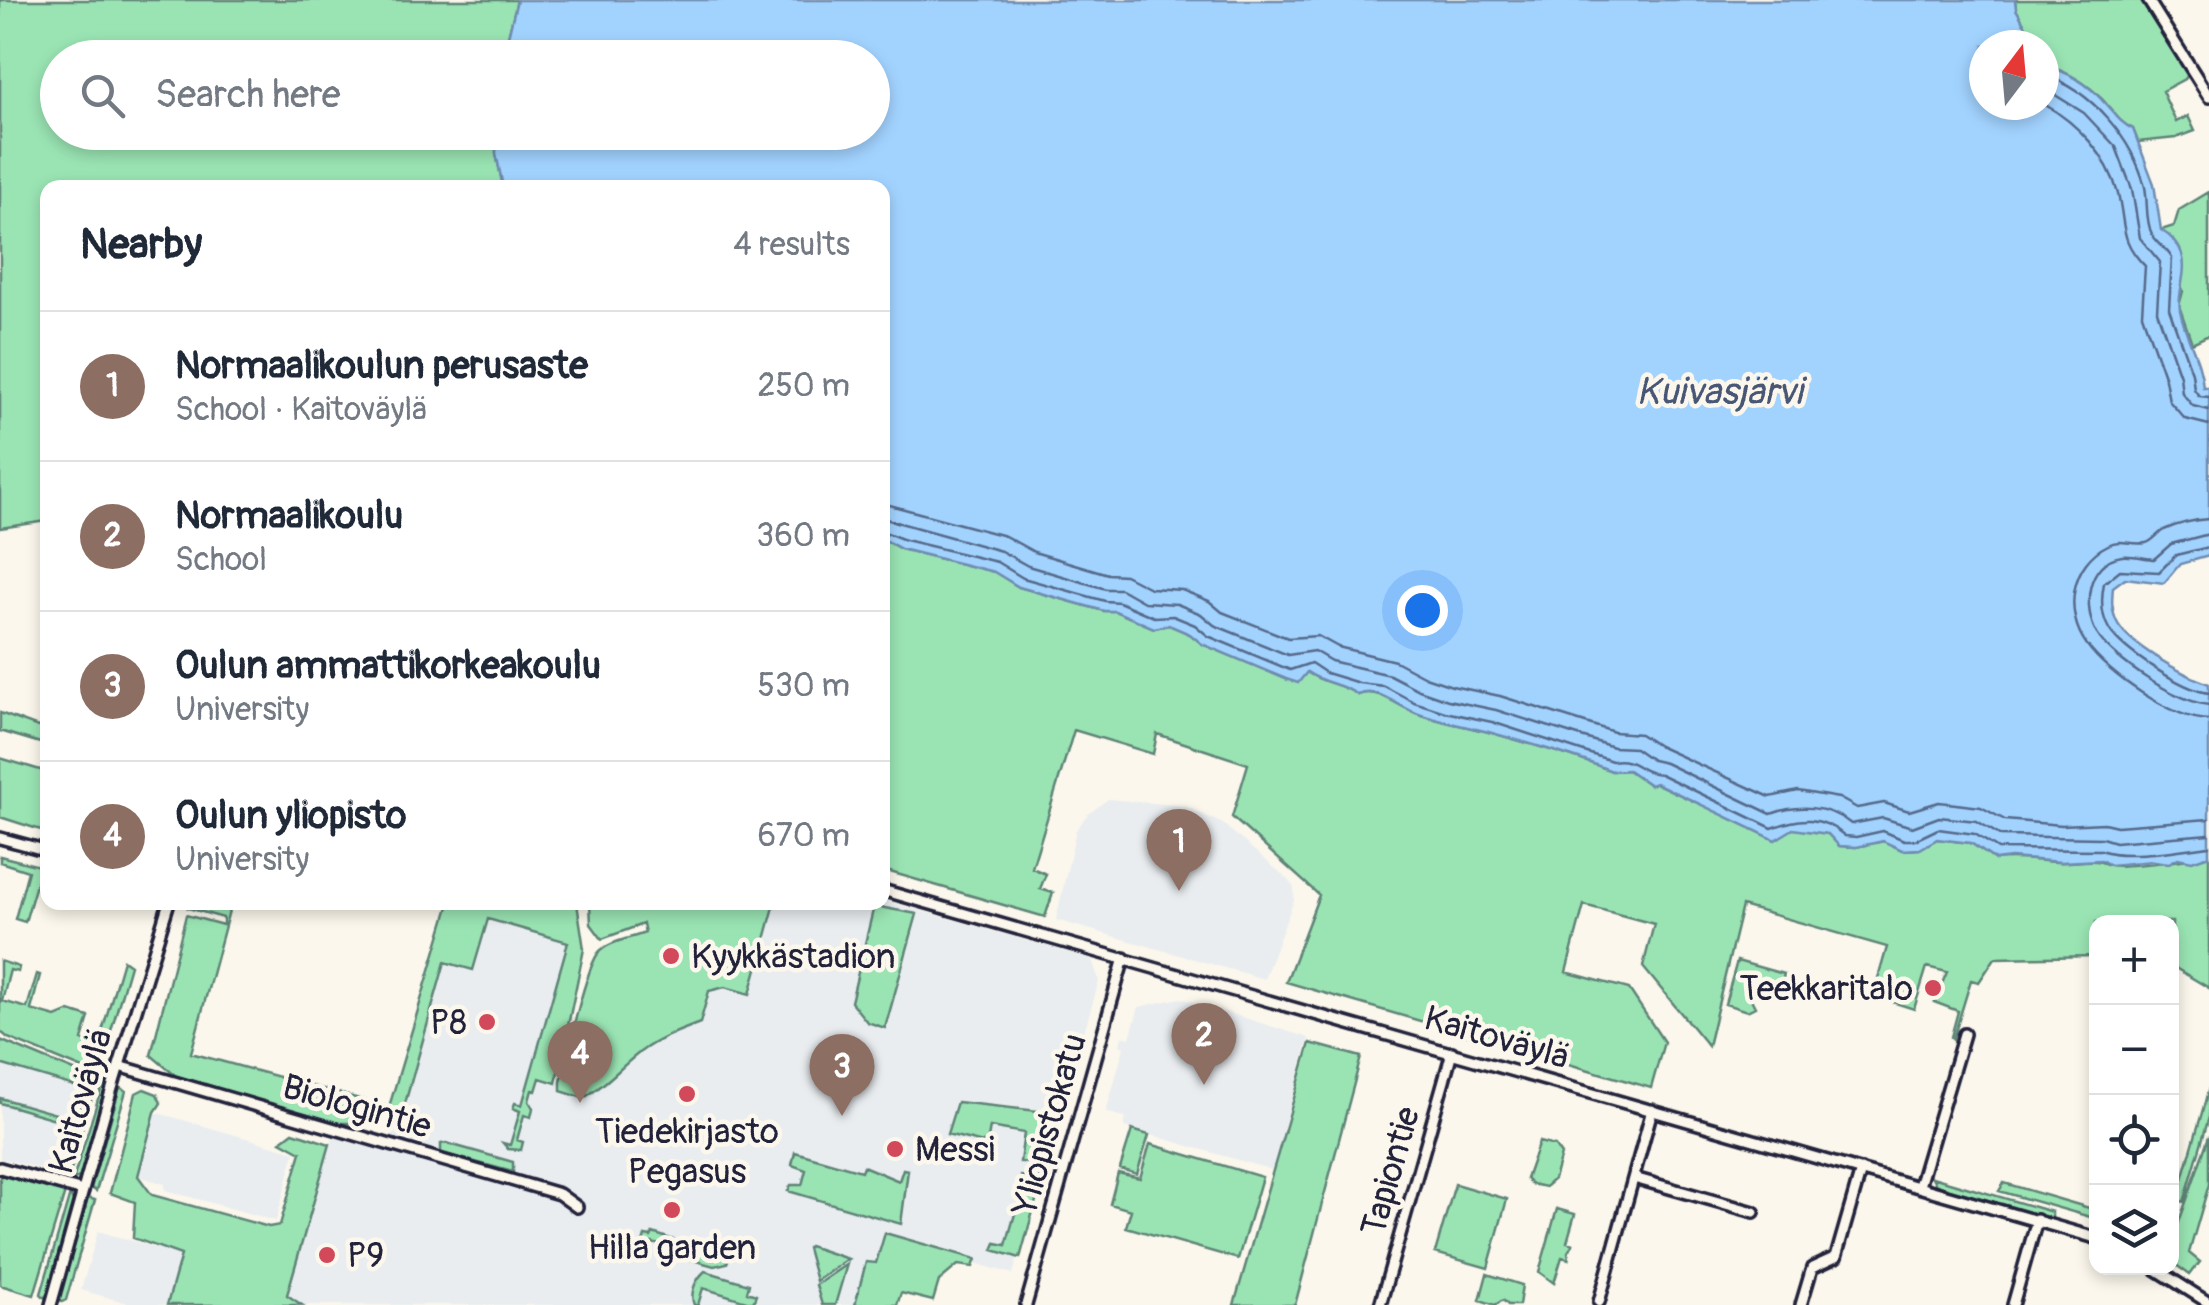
<!DOCTYPE html>
<html lang="en">
<head>
<meta charset="utf-8">
<style>
	body { margin:0; font-family:Pangolin,sans-serif; background:#f6f6f7; color:#1f2937 }
	.controls { position:absolute; right:30px; bottom:30px; display:grid; overflow:hidden; border-radius:20px; box-shadow:0 5px 15px #0003 }
	.controls button { width:90px; height:90px; display:grid; place-items:center; padding:0; border:0; border-bottom:2px solid #e0e1e3; background:#fff; color:#1f2937; font:50px sans-serif }
	.compass { position:absolute; left:1969px; top:30px; width:90px; height:90px; border-radius:50%; background:#fff; box-shadow:0 5px 15px #0003; rotate:16deg }
	.you { position:absolute; left:1422px; top:610px; width:35px; height:35px; margin:-25px; border:8px solid #fff; border-radius:50%; background:#1a73e8; box-shadow:0 0 0 15px #1a73e833 }
	.badge { display:grid; place-items:center; width:65px; height:65px; border-radius:50%; background:#2563eb; color:#fff; font-size:32px; font-weight:700 }
	.pin { position:absolute; translate:-50% -82px; filter:drop-shadow(0 2px 5px #0008) }
	.pin::after { content:''; position:absolute; top:52px; width:35px; height:30px; background:inherit; clip-path:polygon(0 0,100% 0,50% 100%) }
	.list { margin:0; padding:0; list-style:none }
	h2 { display:flex; justify-content:space-between; align-items:center; height:130px; margin:0; padding:0 40px; font-size:42px }
	h2 small { font-size:32px; font-weight:400; color:#747a83 }
	.list li { display:grid; grid-template-columns:65px 1fr auto; gap:30px; align-items:center; box-sizing:border-box; height:150px; padding:0 40px; border-top:2px solid #e0e1e3 }
	.list b { display:block; font-size:38px; white-space:nowrap }
	.list p { margin:0; font-size:32px; white-space:nowrap; color:#747a83 }
	.list em { font-size:32px; font-style:normal; color:#747a83 }
	.icon { flex:none; width:55px; height:55px; fill:none; stroke:currentColor; stroke-width:2; stroke-linecap:round; stroke-linejoin:round }
	.map { position:relative; flex:none; width:2209px; height:1305px; overflow:hidden }
	.search { position:absolute; background:#fff; box-shadow:0 5px 15px #0003; left:40px; top:40px; width:850px; height:110px; display:flex; align-items:center; gap:25px; box-sizing:border-box; padding:0 35px; border-radius:55px; color:#747a83; font-size:38px }
	.panel { position:absolute; background:#fff; box-shadow:0 5px 15px #0003; left:40px; top:180px; width:850px; height:730px; border-radius:20px }
	.map>svg:first-child { display:block }
</style>
</head>
<body>
<div class="map">
<svg width="2209" height="1305" viewBox="0 0 2209 1305">
	<rect width="100%" height="100%" fill="#fbf7ec"/>
	<filter id="ink" filterUnits="userSpaceOnUse"><feTurbulence type="fractalNoise" baseFrequency=".01" numOctaves="2"/><feDisplacementMap in="SourceGraphic" scale="20" xChannelSelector="R" yChannelSelector="G"/><feConvolveMatrix kernelMatrix="1 2 1 2 8 2 1 2 1" color-interpolation-filters="sRGB"/></filter>
	<g filter="url(#ink)">
		<path fill="#e9edf0" d="M1108 799 1185 806 1223 824 1289 880 1294 888V900L1264 979 1056 920 1076 830 1087 815Z
			M883 900 1092 959 1099 981 1013 1274 896 1241 878 1305H302L287 1295 337 1123 389 1137 395 1133 446 962 488 919 568 942 530 1075 561 1082V1091L594 1092 636 1055 663 1037 699 1023 709 991 725 987 750 994 775 903Z
			M1181 998 1309 1038 1272 1170 1124 1127 1126 1118 1106 1112 1124 1047 1120 1045 1122 1036 1130 1038 1139 1007Z
			M0 1064 90 1091 62 1175 4 1159 0 1173Z
			M155 1112 295 1152 276 1221 165 1190V1184L138 1176Z
			M98 1231 181 1255 167 1305H135L81 1290Z"/>
		<path fill="#9ae4b3" stroke="#5e8377" stroke-width="2.5" d="M0 0H517L503 57 58 58V132L497 133 496 153 503 187 48 188 47 521 0 528Z
			M2015 0H2141L2189 71 2186 78 2162 91 2176 122 2188 116 2195 131 2176 138 2138 142 2133 129C2119 123 2113 111 2103 100 2087 83 2065 71 2044 65V45H2036L2016 9Z
			M2209 192V335L2192 343 2179 306 2183 291 2161 230 2174 226 2179 210Z
			M882 539 901 549 995 572 1019 587 1104 611H1115L1154 628 1169 625 1190 634 1202 644 1286 679 1298 682 1307 672C1323 684 1342 683 1358 695 1378 687 1397 706 1416 713 1441 722 1466 726 1492 733 1532 744 1574 756 1612 771L1628 770 1650 785 1655 783 1698 803 1793 828 1828 834 1840 846 1856 847 1884 841 1902 850 1919 849 1937 839 1971 843 1995 860C2016 857 2036 861 2057 862 2070 863 2083 860 2096 861 2101 861 2105 864 2110 865 2124 868 2196 859 2209 855V988L2172 966V922H2096V956L1995 958 1979 982 1971 980 1953 1039 1951 1037 1958 1011 1934 1002 1947 972 1927 967 1914 1009 1873 996 1887 947 1742 906 1708 1046 1643 967 1654 924 1584 905 1566 972 1629 989 1664 1042 1651 1088 1286 982 1319 895 1232 817 1248 764 1157 734 1153 754 1074 730 1032 868 1046 874 1040 889 1053 893 1045 917 883 870Z
			M0 713 38 727 47 724V745L0 731Z
			M0 758 47 772V832L0 817Z
			M0 856 47 868 46 876 39 874 25 922 15 919 28 871 0 862Z
			M190 903H231L191 1053 389 1107 450 903H577L584 949 556 1083 540 1078 536 1091 532 1090 529 1101 533 1108 531 1117 524 1115 517 1140 523 1142 521 1150 508 1149 503 1143 510 1145 520 1111 513 1108 515 1103 522 1105 568 942 488 919 473 970 445 962 404 1107 350 1123H337L176 1076 151 1055 186 915 223 925V918L188 908Z
			M590 903H775L750 994 725 987 709 991 700 1023C677 1032 653 1040 634 1057 618 1070 601 1089 583 1098L561 1091V1082C566 1058 586 965 600 951 611 941 632 938 645 933L643 924 602 939 591 924Z
			M874 906 917 914 885 1028 867 1022 851 1002Z
			M123 960 130 965 99 1072 83 1069 8 1038 0 1031V961L19 967 18 972 10 970 2 1001 27 1008 37 974 40 975 31 1010 56 1017 70 1011 89 1017 82 1040 98 1045Z
			M1737 961 1784 974 1781 985 1750 997 1755 1007 1747 1011 1725 1004Z
			M0 1040 96 1080 87 1117 77 1116 80 1106H84L88 1090 0 1064Z
			M1310 1043 1361 1057 1295 1305H1234Z
			M103 1083 109 1084 82 1176 73 1180Z
			M120 1087 126 1091 96 1191 91 1188Z
			M2209 1088V1117L2184 1202 2177 1200Z
			M144 1089 157 1094 161 1103 155 1112 138 1176 152 1195 269 1227 280 1225 301 1152 281 1141 293 1132 330 1144 287 1295 302 1305H167L181 1255 133 1238 135 1202 110 1193 136 1093Z
			M0 1098 84 1122 69 1178 42 1172 47 1165 64 1169 69 1152 61 1149 64 1139 72 1141 76 1125 0 1103Z
			M957 1102 1056 1113 1044 1165 1020 1162 1024 1133 990 1127 987 1144 947 1134Z
			M1132 1130 1149 1135 1137 1174 1120 1169Z
			M2209 1136V1184L2189 1253 2200 1262 2190 1275 2172 1262V1242Z
			M1539 1142 1555 1146 1561 1155 1554 1179 1545 1187 1531 1184 1526 1179Z
			M446 1143 513 1162V1172L441 1153V1144Z
			M1150 1144 1262 1177 1238 1259 1126 1227 1131 1210 1110 1204 1118 1173 1140 1178Z
			M795 1152 861 1171 863 1166 899 1181 903 1169 908 1170 901 1224 788 1191 791 1185H802L806 1170 792 1165Z
			M0 1173 65 1192 34 1295 0 1285Z
			M1020 1176 1042 1179 1020 1258 993 1250 996 1243 1006 1245 1025 1179Z
			M1932 1177 2052 1212V1219L1936 1185Z
			M2004 1183 2096 1210V1219L2095 1216 2090 1217 1999 1191Z
			M1455 1184 1507 1199 1488 1268 1435 1253Z
			M70 1194 74 1204 46 1299 41 1294Z
			M88 1198 95 1200 66 1300 62 1302 58 1301Z
			M1557 1209 1575 1214 1567 1242 1573 1244 1568 1252 1569 1259 1562 1257 1554 1283 1539 1272Z
			M653 1233 717 1255 722 1244 733 1247 727 1263 714 1266 664 1252V1246L652 1243 649 1252 641 1250 645 1236 651 1237Z
			M885 1233 976 1259 973 1267 958 1265 939 1281 933 1301 901 1293 897 1305H855L866 1262 876 1263Z
			M809 1246 848 1259 816 1281 807 1248Z
			M847 1264 835 1305H822L816 1285Z
			M705 1271 749 1284 747 1292 756 1295 753 1303 703 1288 698 1305H694C689 1293 696 1279 705 1271Z
			M1487 1274 1522 1285 1519 1305H1508L1503 1300 1495 1305 1480 1300Z"/>
		<path fill="#a2d3ff" stroke="#6f8cb1" stroke-width="2.5" d="M517 0H2015L2016 9 2036 45H1984V105H2044V65C2065 71 2087 83 2102 100 2113 111 2119 123 2133 129L2154 184 2161 230C2169 235 2179 244 2182 254 2188 272 2177 293 2180 310 2185 337 2201 359 2203 387H2209V556L2180 564 2164 583 2125 578 2113 587C2112 598 2111 609 2116 620 2126 644 2184 675 2209 684V855L2192 861 2178 858 2169 863 2153 861 2110 865 2101 860 2061 862 2010 858 1995 860 1971 843 1937 839 1920 849 1902 850 1883 841 1856 847 1839 846 1828 834 1793 829 1775 840 1656 783 1650 785 1628 770 1612 771C1574 756 1532 744 1492 733 1466 726 1441 722 1416 713 1397 706 1378 686 1358 695 1342 683 1324 684 1307 672L1298 683 1286 679 1202 644 1190 634 1169 625 1154 628 1115 611H1104L1019 587 994 572 901 549 883 539 882 188 503 187 496 153 497 133 872 132V58L503 57Z"/>
		<g fill="none" stroke-linecap="round" stroke-linejoin="round">
			<path stroke="#556989" stroke-width="2.5" d="M2044 75C2092 90 2133 140 2145 187 2148 201 2145 221 2152 234 2156 242 2167 249 2172 258L2169 309 2192 373 2194 389 2199 396 2209 397
				M2044 88 2084 113 2116 147 2132 189 2140 238 2160 262 2157 311 2180 376 2182 393 2193 406 2209 410
				M2044 104C2078 124 2108 155 2118 194 2126 226 2119 240 2145 266L2142 314 2165 379 2169 401 2185 419 2209 425
				M882 503 1005 536 1034 552 1108 574 1125 575 1150 588 1182 590 1209 601 1222 612 1288 638 1318 636 1338 647 1395 661 1425 677 1452 686 1500 696 1614 732 1640 734 1658 746 1770 797 1798 791 1839 798 1857 808 1884 803 1909 811 1939 802 1981 807 2005 820 2062 825 2104 823 2117 826 2209 819
				M882 518 1001 551 1028 566 1106 589H1121L1144 602 1177 604 1201 614 1214 625 1288 655 1314 651 1331 661 1390 675 1419 690 1448 700 1496 710 1613 747 1635 748 1652 760 1665 763 1771 814C1797 804 1828 805 1851 824L1883 818 1912 827 1939 817 1977 821 2001 836 2102 838 2115 842 2209 834
				M2209 519C2195 520 2177 524 2164 530 2158 533 2152 542 2146 543 2132 546 2121 538 2108 545 2071 563 2063 612 2087 645 2107 674 2173 719 2209 720
				M882 531 905 540 997 562 1023 578 1105 601 1119 602 1154 617 1173 616 1195 625 1208 636 1290 670 1311 663 1326 673 1359 683 1384 686 1414 702 1445 712 1492 722 1612 761C1636 757 1638 773 1660 774L1772 828C1800 817 1821 815 1845 836L1856 837 1883 831 1904 840H1915L1938 829 1975 834 1998 849 2101 850C2124 860 2184 849 2209 846
				M2209 534 2171 544 2154 559C2144 558 2132 555 2122 556 2086 561 2082 608 2097 634 2112 660 2179 703 2209 705
				M2209 547 2176 555 2159 572 2120 570 2104 583C2101 598 2101 615 2109 629 2123 651 2183 690 2209 693"/>
			<defs>
				<path id="minor" d="M2148 0 2209 97
					M0 838 48 851
					M882 890 2096 1238
					M119 1066 559 1194 577 1207
					M0 1168 83 1191
					M1634 1178 1754 1212
					M1919 1186 1964 1034
					M2154 1268 2209 1303
					M1599 1302 1652 1110
					M51 1305 106 1108 169 902
					M1026 1305 1124 958
					M1380 1305 1452 1052
					M1801 1305 1812 1268 1836 1257 1861 1170
					M2013 1305 2037 1220"/>
			</defs>
			<use href="#minor" stroke="#22223b" stroke-width="16"/>
			<use href="#minor" stroke="#fbf7ec" stroke-width="9"/>
		</g>
	</g>
	<g fill="#d1495b" stroke="#fbf7ec" stroke-width="4">
		<circle cx="671" cy="956" r="10"/>
		<circle cx="1933" cy="988" r="10"/>
		<circle cx="487" cy="1022" r="10"/>
		<circle cx="687" cy="1094" r="10"/>
		<circle cx="895" cy="1149" r="10"/>
		<circle cx="672" cy="1210" r="10"/>
		<circle cx="327" cy="1255" r="10"/>
	</g>
	<g text-anchor="middle" stroke-width="9" stroke-linejoin="round" paint-order="stroke">
		<g font-size="35" fill="#22223b" stroke="#fbf7ec" text-anchor="start">
			<text x="691" y="968">Kyykkästadion</text>
			<text x="1913" y="1000" text-anchor="end">Teekkaritalo</text>
			<text x="467" y="1034" text-anchor="end">P8</text>
			<text x="687" y="1143" text-anchor="middle">Tiedekirjasto<tspan x="687" dy="40">Pegasus</tspan></text>
			<text x="915" y="1161">Messi</text>
			<text x="672" y="1259" text-anchor="middle">Hilla garden</text>
			<text x="347" y="1267">P9</text>
		</g>
		<g font-size="35" fill="#22223b" stroke="#fbf7ec">
			<text transform="translate(1497 1037) rotate(16)" y="12">Kaitoväylä</text>
			<text transform="translate(80 1101) rotate(-74)" y="12">Kaitoväylä</text>
			<text transform="translate(357 1106) rotate(16)" y="12">Biologintie</text>
			<text transform="translate(1049 1124) rotate(-74)" y="12">Yliopistokatu</text>
			<text transform="translate(1390 1171) rotate(-74)" y="12">Tapiontie</text>
		</g>
		<g font-size="38" font-style="italic" fill="#485776" stroke="#fbf7ec">
			<text x="1719" y="404">Kuivasjärvi</text>
		</g>
	</g>
</svg>
<div class="controls">
<button>+</button>
<button>−</button>
<button><svg class="icon" aria-label="locate" viewBox="0 0 24 24"><circle cx="12" cy="12" r="6"/><path d="M12 2v4M12 18v4M2 12h4M18 12h4"/></svg></button>
<button><svg class="icon" aria-label="layers" viewBox="0 0 24 24"><path d="M12 4l9 5-9 5-9-5zM3 14l9 5 9-5"/></svg></button>
</div>
<svg class="compass" viewBox="-18 -18 36 36"><path d="M0-13l5 13h-10z" fill="#e53935"/><path d="M0 13l5-13h-10z" fill="#747a83"/></svg>
<div class="you"></div>
<div class="pin badge" style="left:1179px;top:891px;background:#8d6e63">1</div>
<div class="pin badge" style="left:1204px;top:1085px;background:#8d6e63">2</div>
<div class="pin badge" style="left:842px;top:1116px;background:#8d6e63">3</div>
<div class="pin badge" style="left:580px;top:1103px;background:#8d6e63">4</div>
<div class="search"><svg class="icon" aria-label="search" viewBox="0 0 24 24"><circle cx="10" cy="10" r="6"/><path d="M15 15l6 6"/></svg>Search here</div>
<section class="panel">
<h2>Nearby<small>4 results</small></h2>
<ul class="list">
<li><span class="badge" style="background:#8d6e63">1</span><div><b>Normaalikoulun perusaste</b><p>School · Kaitoväylä</p></div><em>250 m</em></li>
<li><span class="badge" style="background:#8d6e63">2</span><div><b>Normaalikoulu</b><p>School</p></div><em>360 m</em></li>
<li><span class="badge" style="background:#8d6e63">3</span><div><b>Oulun ammattikorkeakoulu</b><p>University</p></div><em>530 m</em></li>
<li><span class="badge" style="background:#8d6e63">4</span><div><b>Oulun yliopisto</b><p>University</p></div><em>670 m</em></li>
</ul>
</section>
</div>
</body>
</html>
